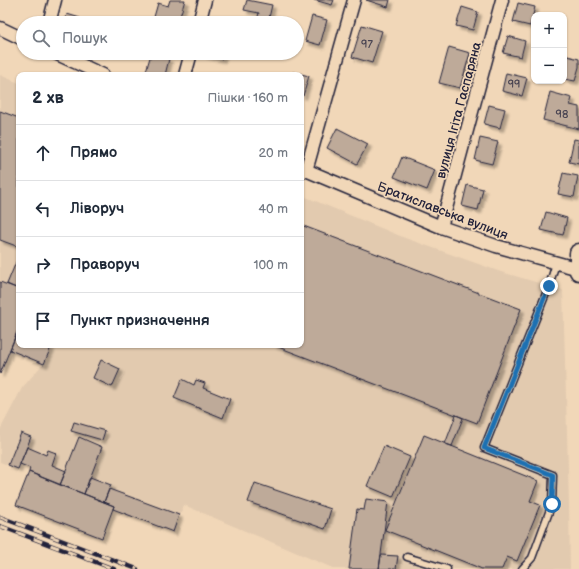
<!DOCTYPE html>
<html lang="uk">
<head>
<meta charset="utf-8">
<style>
	body { margin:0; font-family:"Balsamiq Sans",sans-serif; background:#f6f6f7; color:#1f2937 }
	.controls { position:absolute; right:12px; top:12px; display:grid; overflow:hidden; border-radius:8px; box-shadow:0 1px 3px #0004 }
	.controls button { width:36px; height:36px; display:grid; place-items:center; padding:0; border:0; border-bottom:1px solid #e0e1e3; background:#fff; color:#1f2937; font:20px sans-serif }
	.stop { position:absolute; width:12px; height:12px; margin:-9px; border:3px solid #1f6fb2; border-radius:50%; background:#fff }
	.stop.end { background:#1f6fb2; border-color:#fff; box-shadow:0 1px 4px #0008 }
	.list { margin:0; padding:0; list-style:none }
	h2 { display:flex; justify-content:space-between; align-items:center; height:52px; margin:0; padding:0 16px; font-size:17px }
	h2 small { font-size:13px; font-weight:400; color:#747a83 }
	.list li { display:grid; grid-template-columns:26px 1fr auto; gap:12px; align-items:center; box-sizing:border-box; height:56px; padding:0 16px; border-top:1px solid #e0e1e3 }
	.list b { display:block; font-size:15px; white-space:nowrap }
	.list em { font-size:13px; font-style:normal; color:#747a83 }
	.icon { flex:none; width:22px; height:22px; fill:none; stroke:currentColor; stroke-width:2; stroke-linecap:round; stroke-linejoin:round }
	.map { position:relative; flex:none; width:579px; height:569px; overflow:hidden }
	.search { position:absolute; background:#fff; box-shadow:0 1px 3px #0004; left:16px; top:16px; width:288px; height:44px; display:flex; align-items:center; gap:10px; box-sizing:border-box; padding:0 14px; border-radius:22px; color:#747a83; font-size:15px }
	.panel { position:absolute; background:#fff; box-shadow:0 1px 3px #0004; left:16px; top:72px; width:288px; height:276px; border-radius:8px }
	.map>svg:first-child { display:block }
</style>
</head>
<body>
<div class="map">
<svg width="579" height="569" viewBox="0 0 579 569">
	<defs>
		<filter id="shadow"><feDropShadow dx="3.5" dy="3.5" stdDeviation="1" flood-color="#0004"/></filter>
	</defs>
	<rect width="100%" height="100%" fill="#f1d7b8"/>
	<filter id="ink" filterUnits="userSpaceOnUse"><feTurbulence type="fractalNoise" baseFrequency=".025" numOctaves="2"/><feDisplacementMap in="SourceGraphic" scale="8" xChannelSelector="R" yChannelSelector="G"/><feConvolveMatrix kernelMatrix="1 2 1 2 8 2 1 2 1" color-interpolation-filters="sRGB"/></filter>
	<g filter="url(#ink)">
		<path fill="#e2caaf" d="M0 75 19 83V345H301V195L405 238 501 272 563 290 569 505 570 569H335L184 505 173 532 113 509 114 506 30 468 20 464 18 469 0 462V430L22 388 43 364 10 350 0 374Z"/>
		<path fill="#beaa99" stroke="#22223b" filter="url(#shadow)" d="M170 0H185L178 23H175L154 17 158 3 168 6Z
			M247 0 272 5 268 22 257 20 259 13 244 10Z
			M314 0H334L332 5Z
			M366 0H390L388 7Z
			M518 3 535 7 530 26 513 22Z
			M462 7 478 12 473 30 456 26Z
			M67 14 80 18 78 23H64Z
			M312 16 327 20 320 45 305 41Z
			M362 25 382 31 372 63 352 57Z
			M508 36 525 41 521 57 503 53Z
			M449 47 470 53 460 88 439 83Z
			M204 53H223L222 59 204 55Z
			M151 54 169 59 165 75H158L146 71Z
			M564 55 579 59V67L575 81 564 79Z
			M293 72 309 76 303 96 301 95V75H292Z
			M506 73 527 78 522 96 502 91Z
			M550 92 572 98 570 105 579 107V129L543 120Z
			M489 105 505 109 500 128 484 124Z
			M0 111 19 118V247L0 240Z
			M337 128 368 144 357 164 327 148Z
			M480 138 498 142 492 164 475 160Z
			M574 139 579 140V164L569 162Z
			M402 157 435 170 427 190 394 177Z
			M563 173 578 176 574 197 558 194Z
			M467 185 483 189 478 210 462 206Z
			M546 212 567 218 563 235 541 230Z
			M301 225 521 309 477 423 273 345H301Z
			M19 255V278L16 288 7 284Z
			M0 282 19 289V327L0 374Z
			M17 333 19 334V345H45L51 347 44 364 10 350Z
			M101 360 120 369 112 387 93 378Z
			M182 379 194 385 196 380 205 383 203 388 230 399 223 418 174 398Z
			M456 415 463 418 452 446 445 444Z
			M74 422 105 431 102 440 71 431Z
			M21 433 31 437 18 469 8 465Z
			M424 435 538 481 530 501 540 505 517 561 507 557 502 569H482L385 530Z
			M79 437 102 447 84 494 60 485Z
			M384 446 410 457 393 497 367 486Z
			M27 447 46 455 48 450 56 453 52 465 66 471 60 485 29 472 30 468 20 464Z
			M29 472 114 506 102 538 16 505Z
			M90 477 111 485 104 502 84 494Z
			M255 483 331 509 325 529 248 502Z
			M109 489 179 515 173 532 113 509 114 506 104 502Z
			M366 499 388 502 379 569H349L357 509 364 510Z
			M381 555 398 556 396 569H379Z"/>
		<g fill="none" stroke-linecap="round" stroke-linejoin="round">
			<defs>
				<path id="service" d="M407 557 447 569
					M522 569 532 558 552 504 553 475 484 448 549 286 556 263"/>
				<path id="minor" d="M49 23 55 0
					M199 23 205 0
					M0 28 23 39
					M55 53 103 75
					M185 75 191 53
					M301 168 441 227 496 246 579 269
					M306 171 354 0
					M441 227 502 0"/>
				<path id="secondary" d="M579 253V271"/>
			</defs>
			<use href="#service" stroke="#22223b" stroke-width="9"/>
			<use href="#minor" stroke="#22223b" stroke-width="15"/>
			<use href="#secondary" stroke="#22223b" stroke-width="21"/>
			<use href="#service" stroke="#f1d7b8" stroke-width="6"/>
			<use href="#minor" stroke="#f1d7b8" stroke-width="12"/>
			<use href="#secondary" stroke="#f1d7b8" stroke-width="18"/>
			<defs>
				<path id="rail" d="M0 517 137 569
					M0 526 114 569"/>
			</defs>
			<use href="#rail" stroke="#22223b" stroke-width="4.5"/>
			<use href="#rail" stroke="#f1d7b8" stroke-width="3" stroke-dasharray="9" stroke-linecap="butt"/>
		</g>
	</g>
	<g fill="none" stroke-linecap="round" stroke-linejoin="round" filter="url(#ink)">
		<path stroke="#1f6fb2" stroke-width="5" d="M549 286 484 448 553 475 552 504"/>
	</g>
	<g text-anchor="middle" stroke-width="3.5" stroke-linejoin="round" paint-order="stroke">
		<g font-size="11" fill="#494452">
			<text x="367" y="48">97</text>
			<text x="514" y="88">99</text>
			<text x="562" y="118">98</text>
		</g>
		<g font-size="13" fill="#22223b" stroke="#f1d7b8">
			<text transform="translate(458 110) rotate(-75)" y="5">вулиця Ігіта Гаспаряна</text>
			<text transform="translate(443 210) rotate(21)" y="5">Братиславська вулиця</text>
		</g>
	</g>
</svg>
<div class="controls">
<button>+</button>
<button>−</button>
</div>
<div class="stop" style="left:552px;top:504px"></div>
<div class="stop end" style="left:549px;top:286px"></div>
<div class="search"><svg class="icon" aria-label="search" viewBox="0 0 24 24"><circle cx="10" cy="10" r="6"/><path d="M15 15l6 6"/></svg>Пошук</div>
<section class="panel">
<h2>2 хв<small>Пішки · 160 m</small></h2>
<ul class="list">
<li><svg class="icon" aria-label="ahead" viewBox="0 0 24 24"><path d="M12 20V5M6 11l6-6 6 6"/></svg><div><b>Прямо</b></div><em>20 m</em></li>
<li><svg class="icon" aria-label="left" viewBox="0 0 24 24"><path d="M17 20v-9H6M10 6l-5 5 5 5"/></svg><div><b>Ліворуч</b></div><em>40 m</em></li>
<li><svg class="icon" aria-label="right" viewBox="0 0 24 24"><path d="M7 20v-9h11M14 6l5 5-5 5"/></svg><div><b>Праворуч</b></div><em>100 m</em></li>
<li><svg class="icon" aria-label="arrive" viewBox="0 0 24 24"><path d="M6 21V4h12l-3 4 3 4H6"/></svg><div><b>Пункт призначення</b></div></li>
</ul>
</section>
</div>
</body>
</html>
